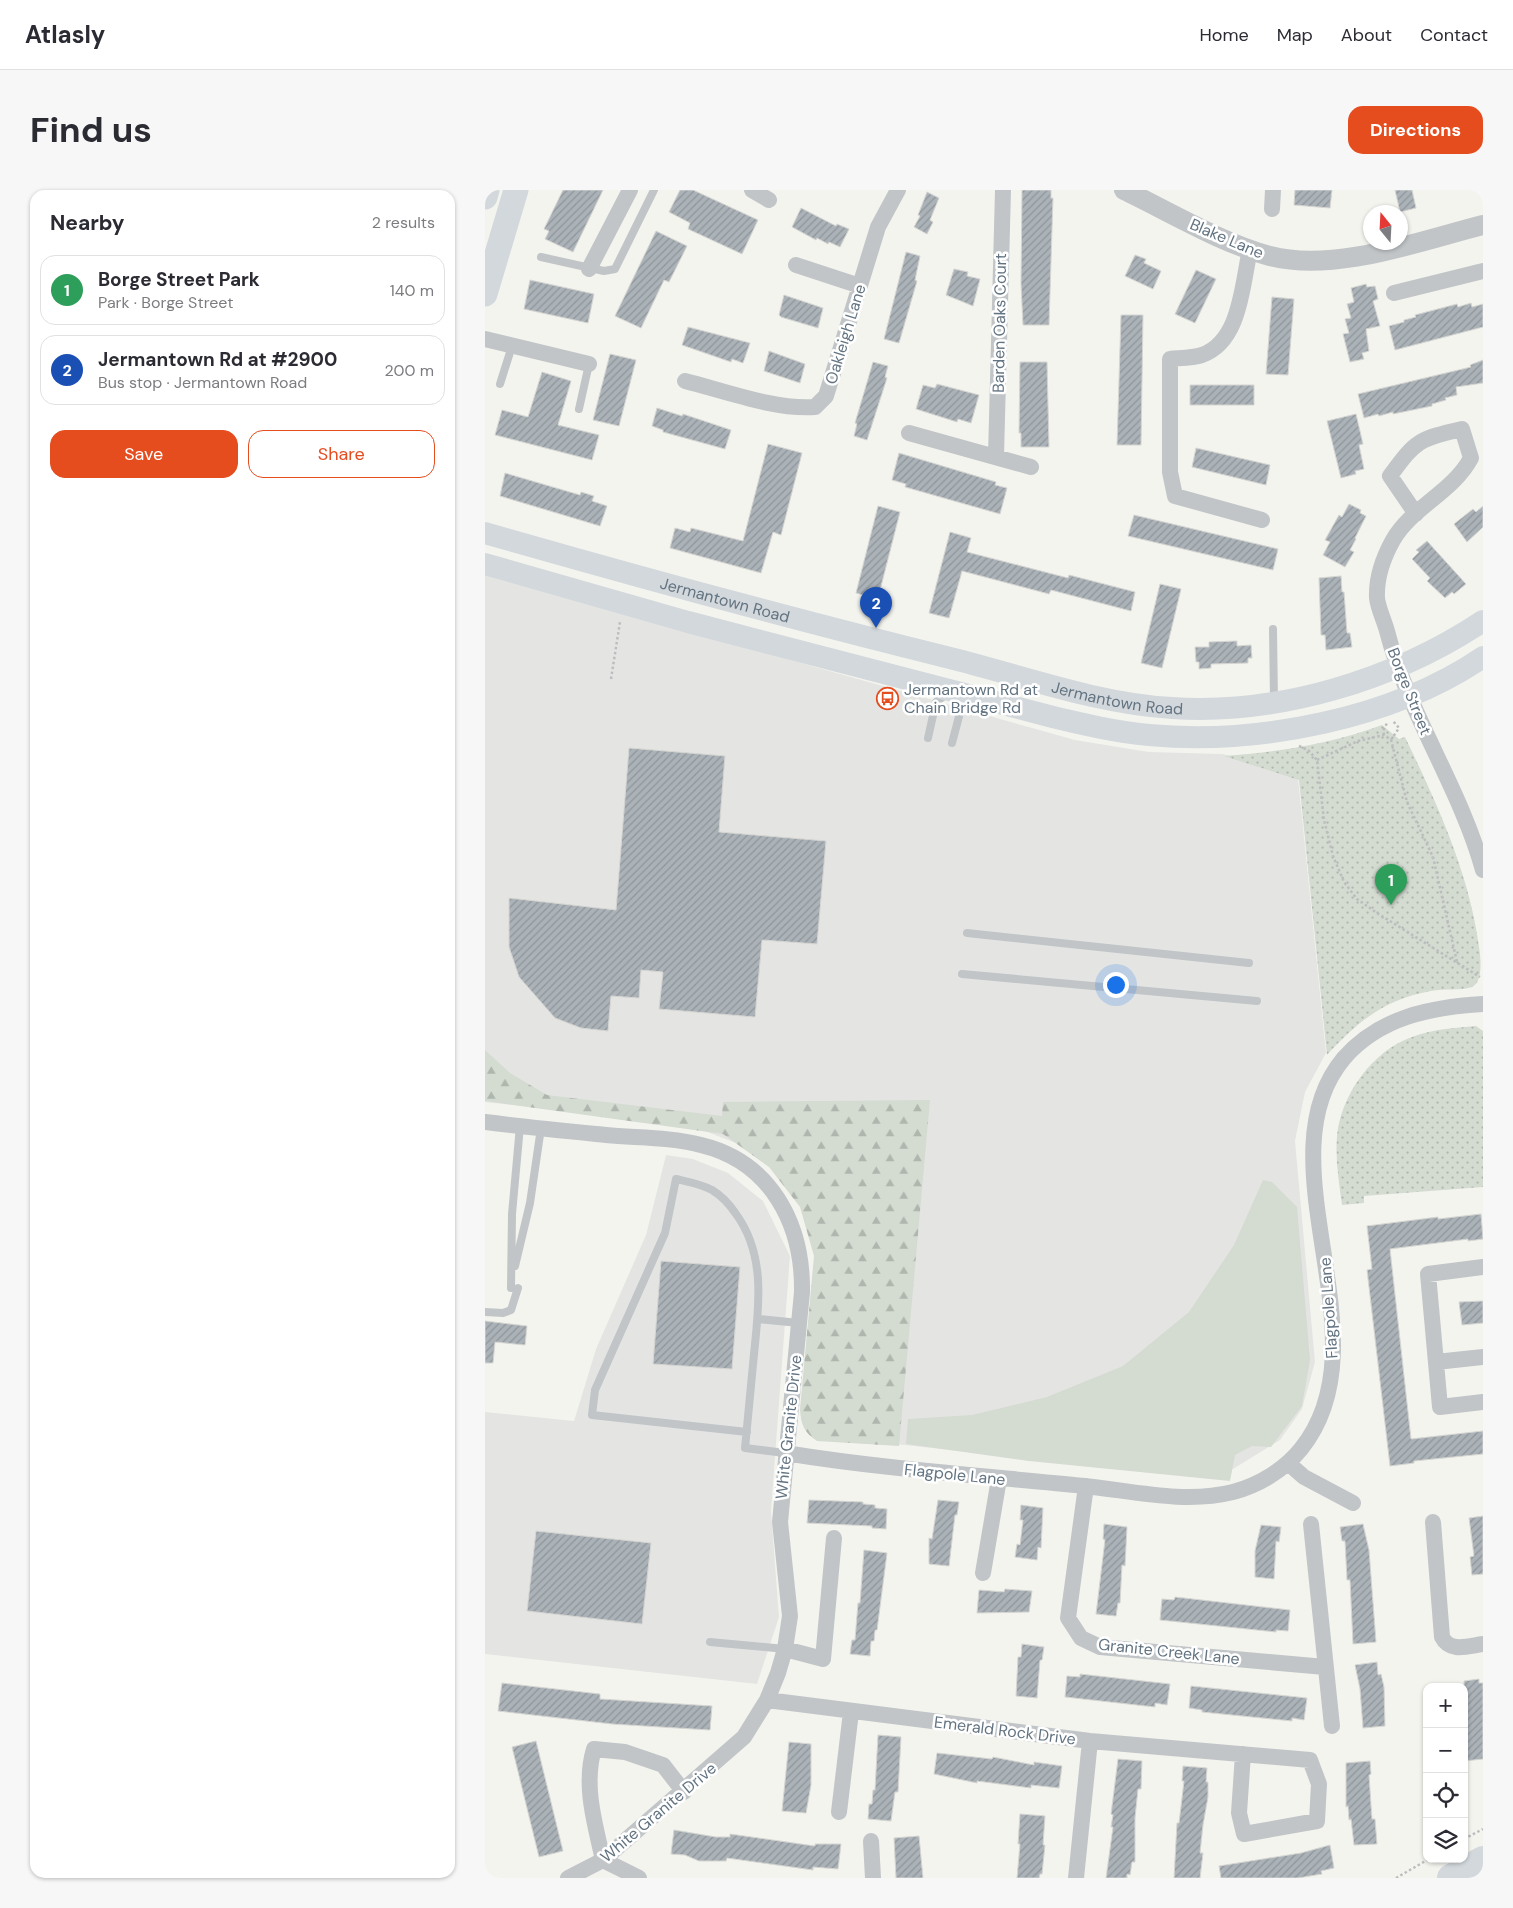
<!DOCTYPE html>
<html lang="en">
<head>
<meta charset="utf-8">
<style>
	body { margin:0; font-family:"DM Sans",sans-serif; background:#f7f7f7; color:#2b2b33 }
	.controls { position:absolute; right:15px; bottom:15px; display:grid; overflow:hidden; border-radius:10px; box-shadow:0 1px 4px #0004 }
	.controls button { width:45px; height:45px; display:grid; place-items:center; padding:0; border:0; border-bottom:1px solid #e1e1e2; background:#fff; color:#2b2b33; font:25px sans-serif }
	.compass { position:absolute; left:878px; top:15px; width:45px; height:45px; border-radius:50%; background:#fff; box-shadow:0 1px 4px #0004; rotate:342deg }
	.you { position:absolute; left:630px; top:794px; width:18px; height:18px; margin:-12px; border:4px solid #fff; border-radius:50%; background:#1a73e8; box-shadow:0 0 0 8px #1a73e833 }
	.badge { display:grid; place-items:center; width:32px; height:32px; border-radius:50%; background:#e54c1e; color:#fff; font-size:16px; font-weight:700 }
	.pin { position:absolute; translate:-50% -41px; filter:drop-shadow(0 1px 2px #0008) }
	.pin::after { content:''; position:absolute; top:26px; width:18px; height:15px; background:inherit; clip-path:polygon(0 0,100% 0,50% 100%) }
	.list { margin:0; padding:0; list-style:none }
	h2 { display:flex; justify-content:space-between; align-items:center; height:65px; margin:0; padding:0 20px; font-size:21px }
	h2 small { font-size:16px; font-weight:400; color:#7c7c81 }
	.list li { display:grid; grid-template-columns:32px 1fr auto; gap:15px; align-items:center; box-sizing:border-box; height:70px; margin:0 10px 10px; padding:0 10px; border:1px solid #e1e1e2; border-radius:15px }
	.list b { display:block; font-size:19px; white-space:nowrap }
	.list p { margin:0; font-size:16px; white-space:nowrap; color:#7c7c81 }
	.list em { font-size:16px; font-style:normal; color:#7c7c81 }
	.actions { display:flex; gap:10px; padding:15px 20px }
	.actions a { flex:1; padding:11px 0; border:1px solid #e54c1e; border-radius:15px; text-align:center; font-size:18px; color:#e54c1e }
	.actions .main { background:#e54c1e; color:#fff }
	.icon { flex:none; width:28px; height:28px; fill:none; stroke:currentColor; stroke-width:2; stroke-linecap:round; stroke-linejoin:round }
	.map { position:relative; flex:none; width:998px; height:1688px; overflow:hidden; border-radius:15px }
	header { display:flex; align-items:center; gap:30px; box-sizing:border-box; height:70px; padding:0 25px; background:#fff; border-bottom:1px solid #e1e1e2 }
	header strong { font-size:24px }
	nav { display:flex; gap:28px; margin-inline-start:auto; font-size:18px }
	.intro { display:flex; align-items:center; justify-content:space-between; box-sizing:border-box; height:120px; padding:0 30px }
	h1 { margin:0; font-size:35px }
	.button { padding:12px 22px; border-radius:15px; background:#e54c1e; color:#fff; font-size:18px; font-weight:700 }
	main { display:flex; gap:30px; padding:0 30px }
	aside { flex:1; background:#fff; border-radius:15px; box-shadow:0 1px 4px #0004 }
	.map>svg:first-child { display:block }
</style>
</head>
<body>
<header>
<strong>Atlasly</strong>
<nav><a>Home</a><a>Map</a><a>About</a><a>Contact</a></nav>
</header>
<div class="intro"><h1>Find us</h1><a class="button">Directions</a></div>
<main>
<aside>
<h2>Nearby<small>2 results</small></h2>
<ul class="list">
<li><span class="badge" style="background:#2e9e5b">1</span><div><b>Borge Street Park</b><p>Park · Borge Street</p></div><em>140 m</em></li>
<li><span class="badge" style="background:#1a4fb4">2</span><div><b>Jermantown Rd at #2900</b><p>Bus stop · Jermantown Road</p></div><em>200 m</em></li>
</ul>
<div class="actions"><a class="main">Save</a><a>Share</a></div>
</aside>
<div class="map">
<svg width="998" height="1688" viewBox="0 0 998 1688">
	<defs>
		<pattern id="forest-firs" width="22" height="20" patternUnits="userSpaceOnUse" patternTransform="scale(1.25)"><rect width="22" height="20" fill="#d4dbd0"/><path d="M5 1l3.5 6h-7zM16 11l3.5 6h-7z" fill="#afb6ae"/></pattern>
		<pattern id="park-dots" width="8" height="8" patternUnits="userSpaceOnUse" patternTransform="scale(1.25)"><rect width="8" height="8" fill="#d4dbd0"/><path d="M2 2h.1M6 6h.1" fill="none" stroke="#afb6ae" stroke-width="1.8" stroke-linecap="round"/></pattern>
		<pattern id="building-hatch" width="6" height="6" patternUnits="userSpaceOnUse" patternTransform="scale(1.25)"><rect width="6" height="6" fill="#acb3b8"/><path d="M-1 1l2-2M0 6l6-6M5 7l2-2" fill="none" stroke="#8f969b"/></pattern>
	</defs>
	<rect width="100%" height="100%" fill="#f4f4ef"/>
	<path fill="#e4e5e3" d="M0 384 590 550 664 562 738 564 813 588 841 863 820 902 810 951 830 1172 817 1219 795 1250 748 1279 705 1286 336 1246 334 1055 312 1004 269 960 199 933 0 912Z
		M181 965 208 969 243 983 278 1011 305 1066 286 1321 294 1427 272 1494 0 1464V1222L89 1231 111 1159 161 1045Z"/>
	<path fill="#d4dbd0" d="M778 990 787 992 812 1017 825 1170 817 1216 786 1257 767 1256 750 1265 745 1291 544 1271 421 1254 423 1229 487 1225 562 1207 638 1176 704 1122 749 1055Z"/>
	<path fill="url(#forest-firs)" d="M0 860 25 883 62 905 237 926 238 912 445 910 414 1256 332 1251C319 1242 316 1235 315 1219L329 1066 315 1017 284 977 238 944 0 911Z"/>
	<path fill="url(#park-dots)" d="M897 535 914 549 920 547C952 614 984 682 994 757 996 769 998 792 987 797 975 801 959 798 946 801 900 809 872 832 842 865L814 590 739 566C793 562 846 554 897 535Z
		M991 836 998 841V997L879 1006V1013L857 1015C854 992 850 969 852 946 856 905 887 861 927 847 948 839 969 838 991 836Z"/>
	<path fill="url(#building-hatch)" stroke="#d5d5d2" d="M78 0H118L88 62 60 49 64 41 59 39Z
		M195 0H208L273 30 257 64 203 39 205 33 184 22Z
		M537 0H566V8H568L564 135H538L536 94Z
		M810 0H847L845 18 809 15Z
		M910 0H927L931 18 915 22Z
		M442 2 454 8 445 30 448 32 442 44 429 37 435 26 433 25Z
		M316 18 351 36 352 34 364 39 355 57 344 52 343 54 332 48 331 50 307 37Z
		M171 41 202 56 184 92 179 90 156 138 130 126Z
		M421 62 435 66 430 90 432 91 414 153 399 149Z
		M650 65 661 69 659 73 676 81 668 99 640 86Z
		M469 79 483 82 482 86 495 89 488 116 461 105Z
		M711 80 731 89 710 133 690 124Z
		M45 90 109 104 103 133 39 119Z
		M881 94 882 97 890 96 893 109 888 111 895 136 881 139 884 161 877 163 879 169 865 172 858 144 864 143 860 129 866 128 862 114 869 112 866 98Z
		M299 105 338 118 333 138 296 127 294 125Z
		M787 107 809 109 803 185 781 184Z
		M986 113 987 117 998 114V137L910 160 904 136 919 132V130L931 127 930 125 972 114 973 117Z
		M636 125H658L656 255H632Z
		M203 137 265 153 258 173 247 169 246 172 197 155Z
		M284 161 320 174 315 193 279 181Z
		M125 164 151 170 134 236 108 230Z
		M998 170V193L971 197 972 205 960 208 961 210 947 214V216L908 224V222L894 226 893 224 879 228 873 204 986 177 985 175Z
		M388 172 403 176 400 187 402 188 382 250 369 246 372 234 370 233Z
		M535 172H562L564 257H536V243H534Z
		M57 182 86 191 73 235 114 245 107 270 10 245 17 220 43 227Z
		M452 194 494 205 486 233 473 229 472 232 431 219 438 195 450 198Z
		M705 195H769V215H705Z
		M172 218 197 226 198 224 246 240 240 259 178 242V240L167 236Z
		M871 224 878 254 874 255 879 279 870 281 871 284 856 288 842 231Z
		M283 254 317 263 296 345 288 342 276 383 185 358 190 338 205 342 206 338 258 351Z
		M711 258 785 275 781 295 707 277Z
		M414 263 511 292 510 295 522 298 515 324 420 297 421 294 407 290Z
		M20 283 95 305 96 302 109 306 107 311 122 316 115 336 15 306Z
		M864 314 876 320 875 323 881 326 870 348 871 349 865 360 869 362 860 377 838 365 845 352 840 350 854 325 857 327Z
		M393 316 415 322 392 412 377 408 378 405 371 403Z
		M998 316V337L982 352 969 334 988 319 991 322Z
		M649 325 793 359 788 380 643 346Z
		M465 342 486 348 482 362 583 388 584 385 650 402 646 421 566 400 564 404 477 381 464 428 444 423Z
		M942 351 981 394 969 404 967 402 960 408 942 391 945 388 927 369 934 362 931 360Z
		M856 386 857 402H859L862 443H865L867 457 841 460 840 445H836L834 388Z
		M675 394 696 399 677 478 656 473Z
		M752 451V456L766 455 767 468H763V473L726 474V478L714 479V472H711L710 457H724V452Z
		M144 558 240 566 234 642 341 651 332 754 277 750 270 827 174 819 178 782 156 780 154 808 126 806 123 841 96 838 70 828 34 787 24 757V708L131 720Z
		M996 1024 998 1049 983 1051V1049L905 1059 926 1249 998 1241V1264L929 1271V1273L905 1276 882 1080 887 1079 882 1036 953 1027V1029Z
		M176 1071 255 1077 247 1179 168 1174Z
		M998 1111V1133L977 1135 974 1112Z
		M0 1131 42 1136 40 1155 10 1152 8 1173H0Z
		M324 1310 378 1312V1314L390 1315V1318L402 1319 401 1339 387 1338V1336L322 1333Z
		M453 1310 474 1312 472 1325H470L464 1376 444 1374V1348L447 1349Z
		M536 1315 558 1318 556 1358 553 1357 552 1370 530 1367 532 1354 535 1355 538 1330H535Z
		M998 1326V1384L987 1385 985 1367 989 1366 984 1328Z
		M619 1334 642 1337 640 1376 637 1375 635 1413H633L631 1426 611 1424 620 1350 618 1349Z
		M878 1334 884 1360 891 1452 868 1454 865 1390H862L860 1351H857L855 1337Z
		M776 1335 796 1337 794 1352 791 1351 789 1389 770 1387V1361Z
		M51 1341 166 1353 157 1434 42 1421Z
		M379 1360 402 1363 392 1440H390L389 1451H386L385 1466 365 1464 367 1450H370L373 1413H375Z
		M520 1399 547 1401 544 1422 492 1423 494 1400 519 1402Z
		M690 1407 805 1420 803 1441 791 1440V1442L675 1430 677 1409 689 1410Z
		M537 1454 559 1457 557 1470H555L552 1508 531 1506 533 1467H536Z
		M892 1472 893 1485 896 1484 899 1497 900 1536 878 1538 875 1499 870 1475Z
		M595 1484 685 1494 682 1515 670 1513V1517L580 1507 582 1486 595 1487Z
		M994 1489V1493H998V1569L979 1571V1491Z
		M17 1493 115 1504V1509L227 1516 225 1540 127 1534 13 1521Z
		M706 1496 822 1508 819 1530 807 1528V1531L717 1522V1520L704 1518Z
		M393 1545 416 1547 413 1602H410L406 1631 383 1629 384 1614H387L388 1600H390Z
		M51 1551 78 1661 54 1667 27 1557Z
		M304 1552 326 1554V1595L321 1623 297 1621Z
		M452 1563 507 1569 508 1567 549 1575V1572L577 1576 574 1598 546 1595V1598L492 1591V1593L449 1584Z
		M633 1569 657 1571 656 1599H653L650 1628V1672H647L645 1685 642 1684V1688H621L628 1637H626L628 1625 626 1624Z
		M885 1571 886 1584 884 1585 886 1615 887 1629H890L892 1654 869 1655 866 1629 864 1630 863 1616 861 1617V1573Z
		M698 1576 722 1578 721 1592H723V1607L718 1635 715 1663H718L715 1688H689L692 1633H694L699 1591H697Z
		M535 1624 560 1626 558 1655H560L557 1684H555L554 1688H532L535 1654H533Z
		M189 1640 231 1647H245V1644L330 1656V1654H356L353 1679 328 1677V1680L242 1668 241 1671H214L200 1665 186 1664Z
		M434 1646 438 1688H411L409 1648Z
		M845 1655 849 1678 836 1681 837 1684 813 1688H736L734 1676 816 1663Z"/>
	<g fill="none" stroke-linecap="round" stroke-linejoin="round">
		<path stroke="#bbbdbf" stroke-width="2.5" stroke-dasharray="2.5 2.5" stroke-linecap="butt" d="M126 489 135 432
			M899 545 898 541 902 533
			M906 550 914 538 908 531
			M814 556 823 560 832 570 839 630 848 666 859 692 872 709 892 723 995 787
			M832 570 873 551 899 545 906 550 922 612 948 667 972 772
			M979 1649 998 1639
			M911 1688 944 1669"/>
		<path stroke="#c1c5c8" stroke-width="8" d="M56 67 119 81 130 79 169 0
			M15 194 27 156
			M94 219 104 174
			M788 439 789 511
			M443 548 451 512 463 503
			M467 553 477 515 472 507
			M482 743 764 773
			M477 784 772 811
			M30 1076 45 1013 56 938
			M26 1098 27 1024 35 936
			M0 1122 18 1123 26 1120 33 1098
			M273 1129 314 1133
			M262 1242 107 1225 110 1200 180 1043 191 989C204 992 216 994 227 1000 237 1006 245 1015 251 1024 281 1065 274 1116 269 1164 266 1195 263 1227 260 1258L300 1263
			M225 1452 300 1459"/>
		<path stroke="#c1c5c8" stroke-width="16" d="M267 0 284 10
			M787 19 788 0
			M765 60C757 94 756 151 717 165 707 168 695 168 685 169V282L690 306 777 330
			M311 75 375 96
			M104 79 145 0
			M909 103 998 81
			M0 149 104 174
			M200 191C240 201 290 220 330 217L341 206 393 37 413 0
			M424 243 546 277
			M511 266 518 0
			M931 324 905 286C931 250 934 249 977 239L986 268C968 302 927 317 908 350 898 368 891 387 892 408 893 418 899 430 902 441 923 524 975 597 998 680
			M0 932C40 937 81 941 121 945 153 948 185 947 216 955 286 972 318 1034 317 1102L295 1332 305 1426 300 1459 293 1483 282 1510 259 1547 118 1670 83 1688
			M998 1077 943 1084 955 1217 998 1212
			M951 1172 998 1167
			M300 1263C399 1279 500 1286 600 1296 648 1301 700 1314 748 1302 774 1295 799 1280 816 1259 904 1150 773 970 859 868 895 827 946 817 998 814
			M803 1273 819 1287 868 1313
			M601 1296 583 1428 596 1448 615 1457 840 1477
			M948 1332 957 1447C965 1463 983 1456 998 1454
			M826 1334 847 1536
			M498 1383 514 1289
			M300 1459 338 1469 349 1348
			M282 1510 605 1551 825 1570 834 1594 832 1631 759 1644 754 1623 758 1564
			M354 1622 366 1522
			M386 1651 388 1688
			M154 1688 118 1670C110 1634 98 1595 109 1559L140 1562 178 1575 199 1602
			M591 1688 605 1551"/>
		<path stroke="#c1c5c8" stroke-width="20" d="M639 0C685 22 736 53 785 66 849 83 935 51 998 35"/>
		<g stroke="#d3d8dc" stroke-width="22">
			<path id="s1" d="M0 343C157 388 315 431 473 470 543 488 615 514 687 518 794 525 909 490 998 431"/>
			<path d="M0 374 203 432 564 526C597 534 630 542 664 545 773 555 907 529 998 467"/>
		</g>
		<path stroke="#d3d8dc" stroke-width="25" d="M0 7 2 0
			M0 104 31 0"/>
		<path stroke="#d3d8dc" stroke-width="28" d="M966 1688 998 1670"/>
	</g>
	<defs>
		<symbol id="bus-ring" viewBox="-11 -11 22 22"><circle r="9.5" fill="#fff" stroke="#e54c1e" stroke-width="1.5"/><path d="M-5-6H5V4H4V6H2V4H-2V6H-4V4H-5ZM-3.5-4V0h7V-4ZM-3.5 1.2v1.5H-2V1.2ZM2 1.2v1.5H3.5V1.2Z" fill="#e54c1e"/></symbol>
	</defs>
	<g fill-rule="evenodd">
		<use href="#bus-ring" x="390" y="496" width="25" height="25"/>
	</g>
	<g text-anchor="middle" stroke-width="5" stroke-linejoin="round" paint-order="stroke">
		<g font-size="16" fill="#627381" stroke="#fff">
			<text transform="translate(742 48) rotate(23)" y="6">Blake Lane</text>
			<text transform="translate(514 133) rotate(-89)" y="6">Barden Oaks Court</text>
			<text transform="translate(360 144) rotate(-73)" y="6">Oakleigh Lane</text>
			<text dy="6" stroke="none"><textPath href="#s1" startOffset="249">Jermantown Road</textPath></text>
			<text transform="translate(925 501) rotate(68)" y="6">Borge Street</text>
			<text dy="6" stroke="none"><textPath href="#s1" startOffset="654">Jermantown Road</textPath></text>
			<text transform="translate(843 1118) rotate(-94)" y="6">Flagpole Lane</text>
			<text transform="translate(303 1237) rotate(-84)" y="6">White Granite Drive</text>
			<text transform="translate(470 1284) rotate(6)" y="6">Flagpole Lane</text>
			<text transform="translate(684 1461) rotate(6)" y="6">Granite Creek Lane</text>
			<text transform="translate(520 1540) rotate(7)" y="6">Emerald Rock Drive</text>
			<text transform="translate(173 1622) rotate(-40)" y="6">White Granite Drive</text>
		</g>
		<g font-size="16" fill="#627381" stroke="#fff" text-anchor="start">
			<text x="419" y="505">Jermantown Rd at<tspan x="419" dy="18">Chain Bridge Rd</tspan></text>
		</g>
	</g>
</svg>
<div class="controls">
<button>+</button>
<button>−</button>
<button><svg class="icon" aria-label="locate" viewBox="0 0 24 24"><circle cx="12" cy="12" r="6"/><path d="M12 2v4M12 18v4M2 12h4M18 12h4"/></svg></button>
<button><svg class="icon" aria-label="layers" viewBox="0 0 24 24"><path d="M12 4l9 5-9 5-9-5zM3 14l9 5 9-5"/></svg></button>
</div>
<svg class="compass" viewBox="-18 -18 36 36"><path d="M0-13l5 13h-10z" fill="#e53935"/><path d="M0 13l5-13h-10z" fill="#7c7c81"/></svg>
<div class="you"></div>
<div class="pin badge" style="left:906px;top:715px;background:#2e9e5b">1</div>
<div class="pin badge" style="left:391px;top:438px;background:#1a4fb4">2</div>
</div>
</main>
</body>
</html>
